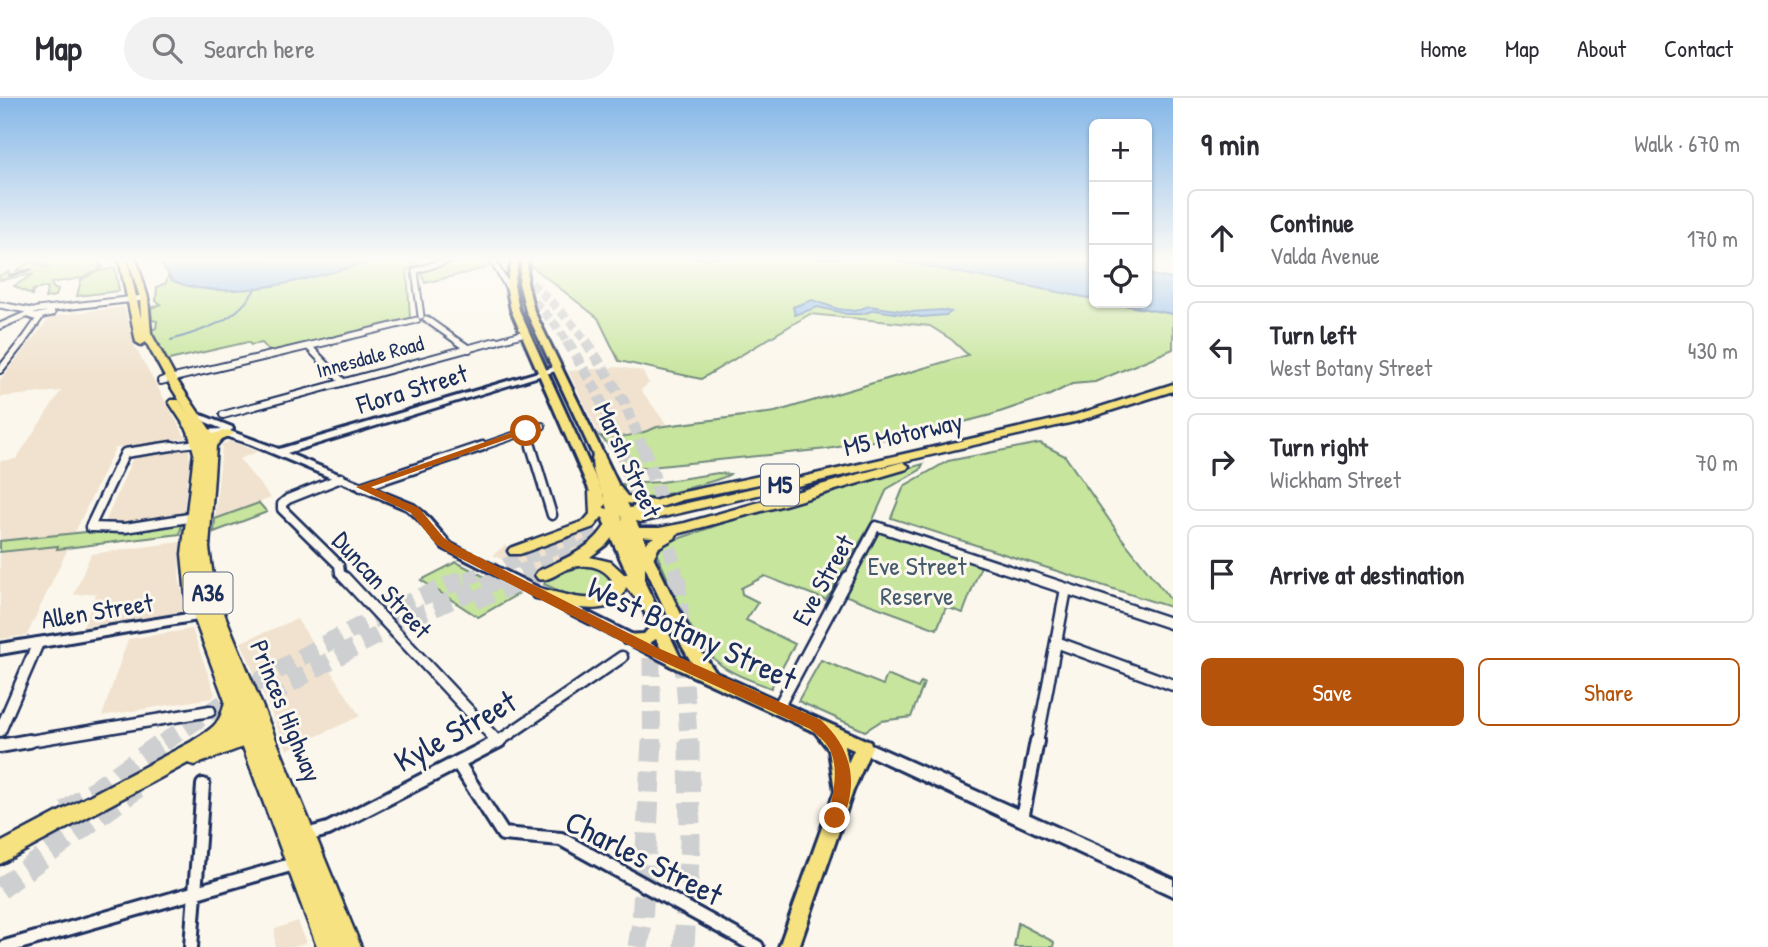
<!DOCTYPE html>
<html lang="en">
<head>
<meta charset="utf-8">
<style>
	body { margin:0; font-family:"Patrick Hand",sans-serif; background:#f2f2f3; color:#2b2b33 }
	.controls { position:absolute; right:21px; top:21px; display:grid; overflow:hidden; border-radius:10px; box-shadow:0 2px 5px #0004 }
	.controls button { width:63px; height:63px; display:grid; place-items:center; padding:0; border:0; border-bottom:2px solid #e1e1e2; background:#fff; color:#2b2b33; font:35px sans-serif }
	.stop { position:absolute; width:21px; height:21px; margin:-16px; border:5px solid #b45309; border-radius:50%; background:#fff }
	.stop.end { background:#b45309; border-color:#fff; box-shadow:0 2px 7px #0008 }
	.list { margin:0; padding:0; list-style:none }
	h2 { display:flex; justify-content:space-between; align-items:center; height:91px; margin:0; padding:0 28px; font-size:30px }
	h2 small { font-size:23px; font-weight:400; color:#7c7c81 }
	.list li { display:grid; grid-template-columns:46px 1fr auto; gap:21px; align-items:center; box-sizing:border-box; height:98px; margin:0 14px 14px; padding:0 14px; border:2px solid #e1e1e2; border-radius:10px }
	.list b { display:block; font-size:26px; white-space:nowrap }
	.list p { margin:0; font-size:23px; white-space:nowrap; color:#7c7c81 }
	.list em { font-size:23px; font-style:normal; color:#7c7c81 }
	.actions { display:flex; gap:14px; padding:21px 28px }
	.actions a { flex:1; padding:16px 0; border:2px solid #b45309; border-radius:10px; text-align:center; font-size:24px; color:#b45309 }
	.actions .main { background:#b45309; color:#fff }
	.icon { flex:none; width:38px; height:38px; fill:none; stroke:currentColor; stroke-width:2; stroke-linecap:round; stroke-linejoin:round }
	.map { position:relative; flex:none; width:1173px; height:849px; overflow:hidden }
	header { display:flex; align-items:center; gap:42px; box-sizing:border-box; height:98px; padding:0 35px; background:#fff; border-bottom:2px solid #e1e1e2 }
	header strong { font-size:33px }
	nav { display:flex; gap:38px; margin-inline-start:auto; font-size:24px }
	.search { width:490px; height:63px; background:#f2f2f3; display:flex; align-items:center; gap:18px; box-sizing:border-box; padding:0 24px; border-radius:38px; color:#7c7c81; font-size:26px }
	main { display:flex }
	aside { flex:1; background:#fff }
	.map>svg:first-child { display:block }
</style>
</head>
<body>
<header>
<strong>Map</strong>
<div class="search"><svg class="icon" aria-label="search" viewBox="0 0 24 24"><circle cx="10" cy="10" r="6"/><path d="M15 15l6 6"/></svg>Search here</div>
<nav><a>Home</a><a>Map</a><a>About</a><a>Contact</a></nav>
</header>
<main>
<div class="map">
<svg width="1173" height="849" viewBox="0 0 1173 849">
	<rect width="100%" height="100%" fill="#fbf7ec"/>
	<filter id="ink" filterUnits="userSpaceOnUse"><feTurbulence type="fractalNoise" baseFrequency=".0143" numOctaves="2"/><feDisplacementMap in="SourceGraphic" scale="14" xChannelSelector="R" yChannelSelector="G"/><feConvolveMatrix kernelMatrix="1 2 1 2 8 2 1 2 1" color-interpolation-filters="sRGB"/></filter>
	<g filter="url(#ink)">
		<path fill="#f0e2ce" d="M124 209 135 249 186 340 115 350 75 434 0 443V363L16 361 61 293 0 299V282L51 218Z
			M619 269 642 273 649 285 641 292 667 327 646 334 608 340 600 338 568 273Z
			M231 343 257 354 239 361 271 400 215 421 222 346Z
			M185 351 189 352 190 363 183 418 104 427 134 357Z
			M590 433 602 434V436L570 460 533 477 493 457 505 447 512 455Z
			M180 444 179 480 186 511 181 514 83 529 96 495 74 497 91 456Z
			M59 448 58 451 68 450 27 537 0 541V454Z
			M297 521 360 618 287 652 241 544Z
			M192 531 215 596 212 600 102 618 128 541Z
			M298 823 306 845 294 849H275V831Z"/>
		<path fill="#c7e59d" stroke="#718a7e" stroke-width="2" d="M34 160H95L103 169H99L101 171 82 180 51 185 54 191H58L56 198 45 200 48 189 33 192 32 197 14 188 34 176 0 182V177L9 174V179L33 171 15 173 32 163 46 171 49 170Z
			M384 160H405L420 167 407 171 410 220 270 254 262 245 251 247 248 244 169 262 165 261 157 249 161 247H156L151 232 156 230 157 223 152 222 151 210 161 206 156 203 157 189 166 185 168 178 173 183C190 185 208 190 226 190 280 191 332 173 384 160Z
			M462 160H484L486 170 425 185 420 171Z
			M532 160H885L1094 201V205H1113L1173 216V251L1095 284 1072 286 1050 297 991 317 925 334 827 351 631 371 600 338C616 342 642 336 657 329L775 314 968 257 952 242 930 228 810 216 701 281 619 263 598 220 530 167Z
			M115 170 119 193 77 198 81 182 95 174Z
			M1040 345 1065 358 1121 439 1173 505V510L891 420 904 388 948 363Z
			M923 366 920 372 887 391 872 424 826 502 765 478 741 490 742 496 758 504 746 522 795 546 771 590C754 583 735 578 721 567 692 546 673 490 657 457L663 446 741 419Z
			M718 375 730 376C725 381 654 400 644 400 634 401 626 394 622 386L661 384Z
			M259 405 267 414 214 434 215 421Z
			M182 424 180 436 57 451 58 448 0 454V443Z
			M882 433 982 465 963 515 946 509 937 531 844 497 878 435Z
			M456 464 518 496 478 519 421 482Z
			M585 468 602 470 611 479C617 518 560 494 544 486L549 478Z
			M821 562 883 587 887 577 918 590 921 584 924 585 911 619 881 623 865 633 798 603Z
			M1018 825 1054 844 1053 849H1014Z"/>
		<path fill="#90bce9" stroke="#6184b1" stroke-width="2" d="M157 160H384C324 176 234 208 173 183Z
			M885 160H1055L1094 167V201Z
			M1147 176 1173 181V216L1113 205H1147Z
			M812 202 838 211 855 213 869 208 911 214 942 212 951 214 946 217 922 219 875 212 862 216H847L818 209 795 217 793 209Z"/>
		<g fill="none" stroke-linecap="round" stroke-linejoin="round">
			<path stroke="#6184b1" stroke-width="2" d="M171 242C205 232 239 222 256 189"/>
			<path stroke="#cecfd0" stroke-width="9" stroke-dasharray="9 4.5" stroke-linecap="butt" d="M483 160C516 184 545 210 568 245
				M499 160C533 185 562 211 587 245"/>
			<path stroke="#cecfd0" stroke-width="11" stroke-dasharray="11 5" stroke-linecap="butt" d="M567 243 597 294 620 350
				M586 243 624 304 643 350"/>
			<path stroke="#cecfd0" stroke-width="14" stroke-dasharray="14 7" stroke-linecap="butt" d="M620 348 647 434 651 481
				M643 348 658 394 677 481
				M624 435 647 427
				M465 481 620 427
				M500 481 601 443
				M532 481 543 477"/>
			<path stroke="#cecfd0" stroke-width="18" stroke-dasharray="18 9" stroke-linecap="butt" d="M651 479 652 645
				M677 479 689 645
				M475 502 537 479
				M245 614C327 560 414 517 505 479
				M163 645C259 579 361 522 469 479"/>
			<path stroke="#cecfd0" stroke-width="21" stroke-dasharray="21 10" stroke-linecap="butt" d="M66 713 165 643
				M0 791 137 690
				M638 849 642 825 652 643
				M684 849 690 744 689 643"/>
			<defs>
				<path id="street-far4" d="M491 160 511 194
					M0 207 32 213
					M28 217 34 219 52 215
					M421 218 415 173 454 160
					M426 221 460 245
					M0 228 37 212 144 200
					M22 245 41 218
					M322 245 417 222
					M490 245 525 235"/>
				<path id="street-far3" d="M457 243 469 251
					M309 249 343 284
					M0 272 23 243
					M161 283 330 243
					M223 317 496 243
					M526 333 531 350
					M156 350 198 345
					M478 350 542 328"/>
				<path id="street-far2" d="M172 348 125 355 90 429 125 430 195 419
					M531 348 552 417
					M341 380 288 401 282 406V411L339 467 340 475 346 481
					M361 389 483 348
					M848 481 876 428 1036 481"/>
				<path id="street-far1" d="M344 479 498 644
					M1031 479 1173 526
					M1056 544 1173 587
					M778 610 848 479
					M0 633 38 545
					M18 645 210 613
					M496 645 622 559
					M1037 645 1066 491"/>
				<path id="street" d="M0 648 29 643
					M458 665 503 736 561 741 757 849
					M1022 721 1037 643
					M306 737 328 731 499 643
					M5 849 294 766
					M191 849 203 687"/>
				<path id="secondary" d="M555 269H558L562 271 287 355 414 407 424 415 451 446 679 560 680 563 679 566 674 568 669 566 443 450 416 419 406 411 250 346 222 337H198L197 335 201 332 222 331 192 318 193 316H199L232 329 233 331 230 333 279 351Z
					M200 514 204 515 206 518 204 521 0 556V546Z
					M864 643 1173 781V798L859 653 857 649 859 645Z"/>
				<path id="primary" d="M513 160H519L514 187 519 212 607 405 605 408 601 409 595 405 511 212 506 187Z
					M522 160H528L527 185 534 213 695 545 716 575 870 644 872 649 853 693 799 849H779L835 693 829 652 815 634 669 567 656 541 648 546 624 545 622 541 624 537 644 536 651 528 603 422 609 418 615 422 680 559 692 565 682 548 526 213 519 185ZM845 648 854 652 848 665 845 649Z"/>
				<path id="highway" d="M119 160H127L141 220 140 200 128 160H136L148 200 151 235 176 281 213 336 228 332 234 336 222 341 216 348 209 450 215 493 361 849H317L243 649 195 667 188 665 0 766V745L191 644C212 630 220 628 225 603L186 498 182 456 194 355 188 333 169 304 171 302H179L188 316 166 281 146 244 141 247 136 244Z
					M1173 286V293L1078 323 641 424 636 423 634 429 637 430H659L685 425 899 365 903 364 909 368 907 371 788 406 677 436 675 440 659 449 652 462 645 463V484L642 488 652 500 650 504C638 507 633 497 626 489 617 526 558 506 533 499L531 495 533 491 539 490C559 494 593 509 610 493L612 482C603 468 586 465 570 470 559 473 550 484 538 481L535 477 538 473C562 462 595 450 607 424L602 419 594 429 520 456H510L508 453 510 450 584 423 590 416 589 394 596 390 601 392C595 380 589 366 594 353L598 352 604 356 606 373 613 389H620L627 398 654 403 679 395 769 376 775 380 769 384 682 402 639 416 1075 317ZM603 395 608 411 604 410ZM620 404 639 407 627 411 622 422ZM618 432 631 465 630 476H624L611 464 590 459 606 447ZM634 438 654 439 648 443 641 455Z"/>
			</defs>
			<use href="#street-far4" stroke="#1b2f5e" stroke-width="9"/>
			<use href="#street-far3" stroke="#1b2f5e" stroke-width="10"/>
			<use href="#street-far2" stroke="#1b2f5e" stroke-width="13"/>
			<use href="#street-far1" stroke="#1b2f5e" stroke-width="15"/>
			<use href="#street" stroke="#1b2f5e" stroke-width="18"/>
			<use href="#secondary" stroke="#1b2f5e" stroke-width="6"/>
			<use href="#primary" stroke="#1b2f5e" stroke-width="6"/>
			<use href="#highway" stroke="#1b2f5e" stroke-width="5"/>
			<use href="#street-far4" stroke="#fbf7ec" stroke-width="5"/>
			<use href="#street-far3" stroke="#fbf7ec" stroke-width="6"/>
			<use href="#street-far2" stroke="#fbf7ec" stroke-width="8"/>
			<use href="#street-far1" stroke="#fbf7ec" stroke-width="10"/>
			<use href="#street" stroke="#fbf7ec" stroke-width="12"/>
			<use href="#secondary" fill="#fbf7ec" fill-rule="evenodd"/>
			<use href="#primary" fill="#f6e281" fill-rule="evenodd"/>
			<use href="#highway" fill="#f6e281" fill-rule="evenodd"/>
			<path stroke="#1b2f5e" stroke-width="2" d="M10 177 31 172"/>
		</g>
	</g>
	<linearGradient id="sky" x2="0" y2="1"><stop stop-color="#85b7e8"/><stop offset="0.58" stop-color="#fdfbf6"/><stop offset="1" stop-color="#fdfbf6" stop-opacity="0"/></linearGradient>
	<rect width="1173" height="278" fill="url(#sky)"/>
	<path fill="#b45309" d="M522 331 531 333 371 389 419 410 444 440 457 448 656 549 821 622C853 652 859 686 841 726L835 728 829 726 827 720C833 701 841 665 827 647 823 641 816 636 810 631L646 556 448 454 436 446 411 415 356 389Z"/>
	<g text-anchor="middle" stroke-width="6" stroke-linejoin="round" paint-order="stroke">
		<g font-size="21" fill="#1b2f5e" stroke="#fbf7ec">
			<text transform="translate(370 259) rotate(-15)" y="7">Innesdale Road</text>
		</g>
		<g fill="#fbf7ec" stroke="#5e6b89" stroke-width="2">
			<rect x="761" y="366.5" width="38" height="41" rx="5"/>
			<rect x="183.5" y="474.5" width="49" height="41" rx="5"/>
		</g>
		<g font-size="24" font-weight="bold" fill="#1b2f5e">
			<text x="780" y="395">M5</text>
			<text x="208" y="503">A36</text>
		</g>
		<g font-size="26" fill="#1b2f5e" stroke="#fbf7ec">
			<text transform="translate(412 291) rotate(-17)" y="9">Flora Street</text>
			<text transform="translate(903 336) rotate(-13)" y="9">M5 Motorway</text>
			<text transform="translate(628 362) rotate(65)" y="9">Marsh Street</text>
			<text transform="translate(823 482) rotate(-61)" y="9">Eve Street</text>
			<text transform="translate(382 487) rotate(48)" y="9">Duncan Street</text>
			<text transform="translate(97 513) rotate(-9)" y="9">Allen Street</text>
			<text transform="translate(286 613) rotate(68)" y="9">Princes Highway</text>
		</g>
		<g font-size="26" fill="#465c6e" stroke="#fbf7ec">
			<text x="917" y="477">Eve Street<tspan x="917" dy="30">Reserve</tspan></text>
		</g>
		<g font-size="32" fill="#1b2f5e" stroke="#fbf7ec">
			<text transform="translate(692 535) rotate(25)" y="11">West Botany Street</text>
			<text transform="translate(455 633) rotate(-29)" y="11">Kyle Street</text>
			<text transform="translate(644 760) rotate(27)" y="11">Charles Street</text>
		</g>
	</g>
</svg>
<div class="controls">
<button>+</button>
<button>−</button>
<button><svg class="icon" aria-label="locate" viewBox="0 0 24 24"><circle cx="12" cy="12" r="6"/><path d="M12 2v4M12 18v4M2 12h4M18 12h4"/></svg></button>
</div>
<div class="stop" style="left:526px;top:333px"></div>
<div class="stop end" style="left:835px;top:720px"></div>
</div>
<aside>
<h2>9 min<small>Walk · 670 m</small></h2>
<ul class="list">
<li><svg class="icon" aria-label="ahead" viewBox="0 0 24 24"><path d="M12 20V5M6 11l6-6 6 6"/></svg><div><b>Continue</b><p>Valda Avenue</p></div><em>170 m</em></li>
<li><svg class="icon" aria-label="left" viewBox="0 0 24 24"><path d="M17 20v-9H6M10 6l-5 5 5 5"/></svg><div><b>Turn left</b><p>West Botany Street</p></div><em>430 m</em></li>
<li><svg class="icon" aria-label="right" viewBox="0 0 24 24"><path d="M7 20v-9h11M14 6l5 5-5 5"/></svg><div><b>Turn right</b><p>Wickham Street</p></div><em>70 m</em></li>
<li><svg class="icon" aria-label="arrive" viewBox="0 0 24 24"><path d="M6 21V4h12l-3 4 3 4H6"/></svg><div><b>Arrive at destination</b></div></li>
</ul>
<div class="actions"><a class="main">Save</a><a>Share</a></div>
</aside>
</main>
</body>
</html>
